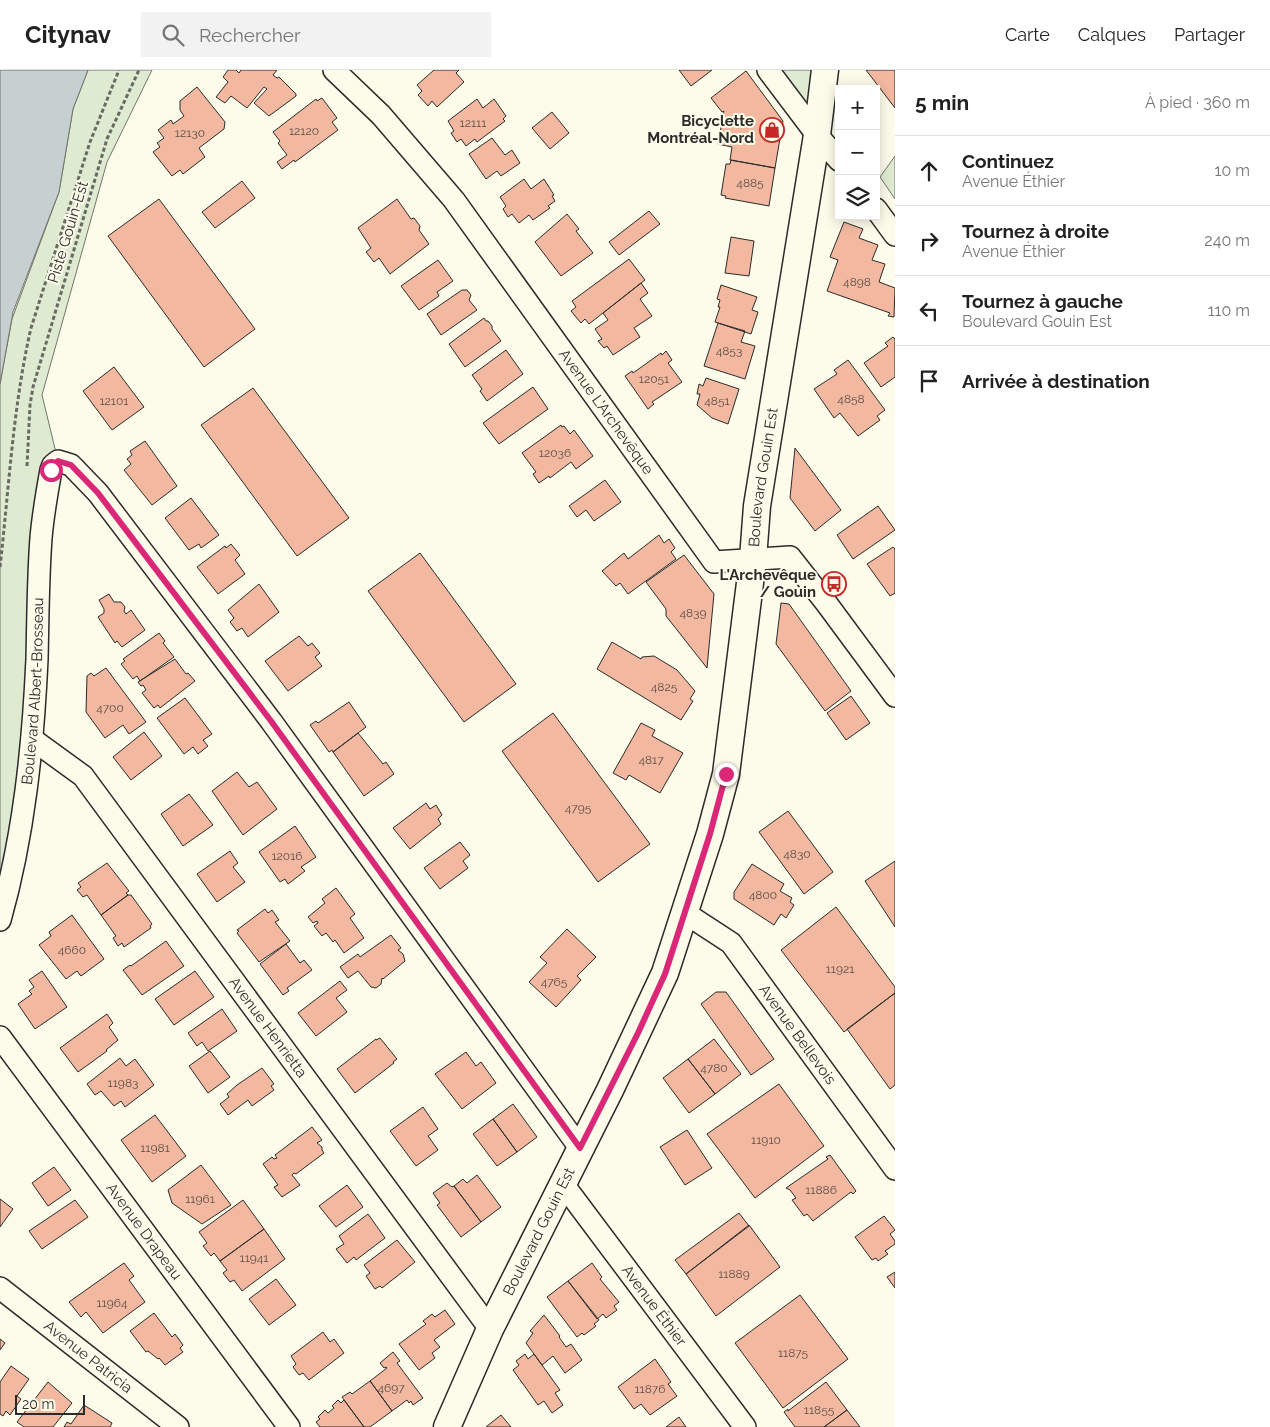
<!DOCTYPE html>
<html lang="fr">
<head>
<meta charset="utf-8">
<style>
	body { margin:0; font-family:Raleway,sans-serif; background:#f2f2f2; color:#222 }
	.controls { position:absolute; right:15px; top:15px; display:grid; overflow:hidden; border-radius:0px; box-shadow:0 2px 12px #0003 }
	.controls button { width:45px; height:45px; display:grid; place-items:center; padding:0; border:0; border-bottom:1px solid #e0e0e0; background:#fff; color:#222; font:25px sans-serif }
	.scale { position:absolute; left:15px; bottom:12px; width:70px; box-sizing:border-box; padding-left:5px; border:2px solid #2b2b2b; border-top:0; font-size:14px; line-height:18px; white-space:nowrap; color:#2b2b2b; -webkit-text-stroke:4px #fdfbea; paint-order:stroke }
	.stop { position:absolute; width:15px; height:15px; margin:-11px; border:4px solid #db2777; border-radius:50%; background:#fff }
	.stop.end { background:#db2777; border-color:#fff; box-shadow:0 1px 5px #0008 }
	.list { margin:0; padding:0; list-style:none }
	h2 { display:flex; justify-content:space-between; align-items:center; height:65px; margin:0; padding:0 20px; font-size:21px }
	h2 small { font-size:16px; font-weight:400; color:#767676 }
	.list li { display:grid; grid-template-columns:32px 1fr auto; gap:15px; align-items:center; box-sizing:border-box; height:70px; padding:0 20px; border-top:1px solid #e0e0e0 }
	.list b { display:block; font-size:19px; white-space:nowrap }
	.list p { margin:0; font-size:16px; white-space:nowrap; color:#767676 }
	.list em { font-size:16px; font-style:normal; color:#767676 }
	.icon { flex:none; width:28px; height:28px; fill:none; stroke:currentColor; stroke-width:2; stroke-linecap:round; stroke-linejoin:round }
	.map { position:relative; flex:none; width:895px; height:1357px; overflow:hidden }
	header { display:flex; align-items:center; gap:30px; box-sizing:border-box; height:70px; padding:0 25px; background:#fff; border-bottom:1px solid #e0e0e0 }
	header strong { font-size:24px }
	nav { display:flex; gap:28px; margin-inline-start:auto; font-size:18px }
	.search { width:350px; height:45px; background:#f2f2f2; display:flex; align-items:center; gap:12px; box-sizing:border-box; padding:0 18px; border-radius:0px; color:#767676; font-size:19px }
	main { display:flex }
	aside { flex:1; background:#fff }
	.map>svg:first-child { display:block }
</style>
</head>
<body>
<header>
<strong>Citynav</strong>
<div class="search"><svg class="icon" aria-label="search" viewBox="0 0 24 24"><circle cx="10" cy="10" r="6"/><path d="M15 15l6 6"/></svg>Rechercher</div>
<nav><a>Carte</a><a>Calques</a><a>Partager</a></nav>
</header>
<main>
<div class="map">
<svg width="895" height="1357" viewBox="0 0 895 1357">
	<rect width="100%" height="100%" fill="#fdfbea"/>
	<path fill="#deebd1" stroke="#74746e" d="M88 0H152L107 92 42 325 58 391 0 849V314L12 249 59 122 73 39Z
		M779 0H831L826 65Z
		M895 86V129L880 107Z"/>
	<path fill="#c7d0d0" stroke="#74746e" d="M0 0H88L73 39 59 122 13 242 0 314Z"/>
	<path fill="#f2b8a0" stroke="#2b2b2b" d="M228 0H236L239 3 241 0H277L273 5 277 8 279 7 296 24V26L269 46 254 33 267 19 264 17 247 38 231 26 225 33 216 27 228 12 223 7Z
		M434 0H459L456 3 464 12 437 37 432 31 428 36 418 25 422 21 417 15Z
		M679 0H712L691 16Z
		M866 0H895V38Z
		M746 1 783 51 775 98 730 90 732 77 718 74 724 41 722 42 711 28Z
		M197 17 225 52 224 59 199 78 205 87 183 104 180 100 172 106 153 82 160 77 157 73 164 68 158 60 171 50 173 54 184 46 180 40V31Z
		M322 28 337 48 332 52 338 60 295 92 294 90 282 99 277 92 287 85 278 73 280 71 273 62 316 29 317 31Z
		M477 29 483 38 494 29 506 46 503 49 505 51 477 72 475 69 466 76 461 69 457 72 451 63 454 61 448 51Z
		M552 42 569 63 550 79 532 58Z
		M492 68 505 85 512 80 520 93 501 106 497 101 486 109 469 84Z
		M731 90 775 98 769 136 725 128 726 126 721 125 726 94H730Z
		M524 109 531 119 544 109 554 125 552 126 555 131 548 136 550 138 533 150 529 145 519 153 512 144 508 147 503 139 506 136 500 127Z
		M242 111 255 128 215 158 202 142Z
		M159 129 255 259 204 297 108 166Z
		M397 129 411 149 414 148 420 156 419 160 429 174 390 204 379 188 374 192 366 182 371 178 358 158Z
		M649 141 660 154 619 185 609 172Z
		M567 144 579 159 576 161 593 183 561 206 535 172Z
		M844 152 863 159 859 168 878 175 872 190 885 194 879 212 895 218 894 247 888 246 890 243 827 221 838 190 830 187Z
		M731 167 754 171 749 206 725 203Z
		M629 189 645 210 589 254 585 249 581 253 571 241 576 237 572 231Z
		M438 190 453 211 437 222 439 226 419 240 401 216Z
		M641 213 648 223 640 229 652 246 634 258 640 267 613 285 607 276 604 278 598 271 602 269 595 259 608 250 603 243Z
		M721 215 757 227 752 240 758 242 751 264 715 252 720 237H718L720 230 717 229Z
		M462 220H467L471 225 469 230 477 240 441 265 427 244Z
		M484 248 486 251H488L492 256V259L501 271 465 297 449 274Z
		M718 253 745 261 741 272 755 276 745 309 704 296Z
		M893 267 895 269V307L881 317 864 293 888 276 885 273Z
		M506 280 523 304 487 331 480 321 482 319 472 305Z
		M666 281 672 290 668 293 682 312 652 332 654 334 648 339 625 306 632 301 633 303 661 283 662 285Z
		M848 290 885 340 877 346 880 350 858 366 840 343 834 348 814 319 837 304 834 300Z
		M114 297 144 337 112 360 83 321Z
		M706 308 739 319 728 354 712 348 697 335 700 324H697L699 314 703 316Z
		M533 317 548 339 499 374 483 353Z
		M253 318 349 448 297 486 201 355Z
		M561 355 562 357 564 356 570 364 574 360 593 386 576 399 571 392 550 408 549 406 539 413 533 404 536 402 522 383Z
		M145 371 177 416 152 435 124 400 131 394 127 389 132 385 130 381Z
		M795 378 841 440 815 461 790 428Z
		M605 410 621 432 594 451 586 440 577 447 569 436Z
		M191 428 219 465 201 478 199 474 189 480 165 448Z
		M878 436 895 460 853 489 837 465Z
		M659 465 664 473 669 469 675 478 671 482 676 489 628 524 620 513 616 516 602 501 624 483 628 489Z
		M231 474 240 485 235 490 245 504 218 524 197 497 225 476 226 478Z
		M893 477 895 479V523L890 526 867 494Z
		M420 483 516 614 464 652 368 521Z
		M684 485 714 524 707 598 666 546V539L646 512Z
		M259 514 279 542 248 567 242 558 237 561 230 552 234 548 228 540Z
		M109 524 114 532H121L125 537 124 541 126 544 131 540 145 560 122 577 117 571 115 573 98 547 104 543V539L99 530Z
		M781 533 789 534 851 621 825 641 776 574Z
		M159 563 165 571 163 573 174 587 140 611 137 606 133 609 121 594 125 591 123 589Z
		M299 566 308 576 312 573 320 583 315 587 322 596 288 621 265 591Z
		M612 572 641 589 642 587 654 586 677 600 695 621 690 629 693 631 681 650 597 599Z
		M175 589 186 604 188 603 195 611 160 638 158 635 154 638 142 623 146 620 143 615 141 616 138 612Z
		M106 598 146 652 129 664 123 655 105 668 86 642 87 606 91 603 94 606Z
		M851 626 870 653 846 670 827 643Z
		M185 628 212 664 203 670 208 676 198 684 193 677 184 684 157 648Z
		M349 632 366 657 333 682 332 680 329 682 310 655 316 651 318 653Z
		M553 643 650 774 598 812 502 681Z
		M641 653 655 660 652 666 683 683 660 723 629 705 626 710 613 703Z
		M144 662 162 686 131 710 113 687Z
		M358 663 383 694 386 692 394 704 364 726 333 682Z
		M237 702 249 717 257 712 277 739 243 765 212 721Z
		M189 724 213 755 183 776 161 744Z
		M426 733 430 739 436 735 442 745 438 749 441 754 410 779 393 758Z
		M788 741 833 802 804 824 759 762Z
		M295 756 316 787 301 797 305 801 288 814 285 809 280 812 259 782Z
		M460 772 470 785 463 791 468 798 440 819 424 798Z
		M230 781 238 793 233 797 245 812 217 832 197 804Z
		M895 791V857L865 811Z
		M107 793 129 821 126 823 128 825 101 845 87 825 83 827 77 820 81 817 78 813Z
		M752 794 784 814 780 821 792 828 790 832 794 835 786 848 781 844 774 855 734 829V822Z
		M336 818 355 844 350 848 364 868 344 883 335 870 333 872 326 863 322 866 314 856 318 853 317 851 313 853 308 847 325 833 322 829Z
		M128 825H131L152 854 150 856 151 858 124 877 122 873 118 876 113 868 116 866 101 845Z
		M836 837 895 917V923L844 962 781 880Z
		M265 839 268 843 272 840 279 850 275 852 290 871 259 892 237 863 239 861 237 860Z
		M72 845 104 889 81 906 77 901 66 909 39 875 51 866 49 862Z
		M567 859 596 887 577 906 581 910 556 937 529 912 547 893 540 887Z
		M391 865 401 878 398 880 403 884 405 891 383 909 382 908 381 914 376 918 371 917 358 901 348 908 340 897 358 884 360 887Z
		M166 871 184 896 142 925 123 900 130 895 131 896Z
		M286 874 300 893 304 890 312 900 287 918 289 921 283 925 260 894Z
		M42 901 67 937 35 959 18 934 32 924 29 921 34 917 29 910Z
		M195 901 214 927 174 955 155 929Z
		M340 911 347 920 336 928 347 942 316 966 298 943Z
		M716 922H726L774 989 751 1005 701 934Z
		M895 923V1015L890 1019 847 959Z
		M222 939 237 961 208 981 202 972 197 976 188 963Z
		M107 944 113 953 109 957 118 970 106 980 107 981 78 1002 60 978Z
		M380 968 397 989 393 992 394 993 355 1023 337 999 376 969V970Z
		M714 969 741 1004 715 1024 688 989Z
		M210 981 230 1007 208 1023 189 996Z
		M466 982 476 996 481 992 496 1013 462 1039 435 1004Z
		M120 988 126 996 135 989 154 1015 125 1037 121 1031 114 1036 101 1021 95 1025 87 1014Z
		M688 989 715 1024 689 1043 663 1008Z
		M262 998 274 1014 271 1016 274 1020 252 1036 248 1030 228 1045 220 1034 229 1027 227 1024 237 1015Z
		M779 1014 824 1076 755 1128 707 1064Z
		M513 1034 537 1067 517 1082 493 1049Z
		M423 1037 438 1059 428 1066 438 1080 416 1096 390 1061Z
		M155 1045 186 1086 152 1112 121 1070Z
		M493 1049 517 1082 497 1096 473 1064Z
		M312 1057 322 1070 317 1073 322 1077V1080L324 1083 296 1104 294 1103 292 1105 300 1115 282 1127 274 1117 278 1115 263 1094 272 1087 274 1089 277 1088 275 1085Z
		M687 1060 712 1098 685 1115 660 1077Z
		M830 1085 856 1121 853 1124 851 1122 813 1151 807 1144 804 1146 792 1130 796 1128 790 1120 786 1118 828 1089 826 1087Z
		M201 1095 231 1135 202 1154 172 1133 168 1120Z
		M54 1097 71 1120 48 1136 32 1113Z
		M477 1105 501 1137 481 1152 454 1116 463 1109 467 1113Z
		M447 1113 452 1117 454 1116 481 1152 461 1167 437 1135 440 1133 433 1123Z
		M347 1115 363 1137 336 1157 319 1136Z
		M0 1129 13 1139 0 1157Z
		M75 1130 88 1147 42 1179 29 1161Z
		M243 1130 264 1159 220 1191 214 1183 211 1186 203 1176 207 1173 199 1162Z
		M739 1143 749 1156 686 1204 675 1190Z
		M368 1144 385 1168 356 1190 354 1187 347 1193 336 1179 344 1174 339 1166Z
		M884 1146 895 1160 890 1164 895 1171V1174L885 1181 888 1184 878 1191 876 1188 872 1190 855 1167Z
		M749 1155 780 1197 716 1246 686 1204Z
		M264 1159 285 1189 242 1221 234 1210 230 1212 223 1203 227 1200 220 1191Z
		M397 1170 415 1192 382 1218 380 1216 375 1219 366 1206 370 1203 364 1195Z
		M124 1193 134 1206 129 1210 145 1232 103 1263 86 1242 81 1247 69 1232Z
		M592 1193 602 1207 600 1209 619 1232 614 1236 617 1240 606 1248 603 1244 597 1249 568 1211Z
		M895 1202V1218L887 1207Z
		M276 1209 296 1235 269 1255 249 1229Z
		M568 1211 599 1250 594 1254 596 1256 584 1265 582 1263 577 1267 547 1227Z
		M800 1225 848 1289 783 1338 735 1273Z
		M445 1240 455 1254 434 1270 440 1277 432 1283 435 1288 419 1300 399 1274 426 1254 423 1251 432 1244 435 1247Z
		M154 1243 172 1267 175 1264 183 1275 180 1278 183 1282 165 1295 159 1288 158 1289 148 1281 146 1282 130 1261Z
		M544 1245 560 1266 559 1267 566 1277 571 1274 582 1290 565 1303 553 1286 542 1295 526 1273 533 1263 530 1261Z
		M323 1262 330 1272 334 1269 344 1283 309 1310 303 1303 299 1305 293 1297 296 1294 291 1286Z
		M0 1269 5 1273 0 1280Z
		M393 1282 400 1291 397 1293 423 1328 413 1335 411 1331 409 1333 407 1330 392 1341 370 1311 387 1298 386 1297 384 1298 380 1293Z
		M525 1284 528 1289 534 1284 560 1320 555 1323 563 1335 552 1343 544 1331 538 1335 513 1300 519 1295 516 1291Z
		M655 1289 671 1312 668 1314 677 1326 650 1345 641 1334 634 1339 618 1317Z
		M11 1296 29 1309 17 1326 21 1329 10 1345 6 1341 3 1346 0 1344V1312Z
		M370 1311 392 1341 370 1357H364L342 1327 350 1322 352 1324Z
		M48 1312 72 1333 53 1357H24L17 1352Z
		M826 1312 847 1340 824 1357H795L784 1342 788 1339V1341Z
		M338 1330 341 1333 344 1330 364 1357H320L316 1352 320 1349 318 1347 325 1340 328 1343 334 1338 332 1336Z
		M84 1335 112 1353 110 1357H64L67 1352 71 1354Z
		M847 1340 860 1357H824Z
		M501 1345 511 1357H486Z
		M679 1347 686 1357H666Z"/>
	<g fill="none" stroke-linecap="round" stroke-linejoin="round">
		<defs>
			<g id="minor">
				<path id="s1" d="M334 0 381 45 454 130 714 492 790 487 827 534 895 626"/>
				<path d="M768 0 817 65 839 90"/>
				<path d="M876 139 895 165"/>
				<path id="s2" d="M32 669 83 706 490 1259"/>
				<path id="s3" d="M685 843 731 873 895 1099"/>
				<path id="s4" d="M0 850C24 765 33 677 37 589 38 548 38 508 41 468 43 445 47 422 51 400L53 395 58 391 71 395 98 423 271 651 580 1078"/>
				<path id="s5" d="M0 967 289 1357"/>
				<path id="s6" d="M563 1114 745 1357"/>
				<path id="s7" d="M0 1218 178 1357"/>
			</g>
			<g id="tertiary">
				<path id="s8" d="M447 1357 490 1259 610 1020 665 903 710 764 726 704 753 489 757 436 817 65 825 0"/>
			</g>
		</defs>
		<use href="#minor" stroke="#2b2b2b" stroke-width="24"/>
		<use href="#tertiary" stroke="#2b2b2b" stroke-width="29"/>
		<path stroke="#6a6964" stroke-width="3" stroke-dasharray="4 2.5" stroke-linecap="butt" d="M27 396 30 335 33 317 107 69 139 0
			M0 497C9 418 13 336 31 258L90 72 119 0"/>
		<use href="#minor" stroke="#fdfbea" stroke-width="21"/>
		<use href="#tertiary" stroke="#fdfbea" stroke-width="26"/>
	</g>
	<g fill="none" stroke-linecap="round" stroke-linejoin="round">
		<path stroke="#db2777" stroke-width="6" d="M51 400 54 395 58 391 71 395 98 423 271 651 580 1078 638 963 665 904 710 764 726 704"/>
	</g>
	<defs>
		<symbol id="shop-ring" viewBox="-11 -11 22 22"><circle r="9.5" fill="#fdfbea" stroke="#c62828" stroke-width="1.5"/><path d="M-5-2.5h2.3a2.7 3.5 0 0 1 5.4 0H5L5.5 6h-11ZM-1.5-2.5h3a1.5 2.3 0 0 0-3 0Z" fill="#c62828"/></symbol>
		<symbol id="bus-ring" viewBox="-11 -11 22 22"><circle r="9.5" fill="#fdfbea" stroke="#c62828" stroke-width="1.5"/><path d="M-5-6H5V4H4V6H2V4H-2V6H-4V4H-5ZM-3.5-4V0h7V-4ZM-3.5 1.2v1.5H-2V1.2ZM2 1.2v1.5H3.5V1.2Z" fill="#c62828"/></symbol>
	</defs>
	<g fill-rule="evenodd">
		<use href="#shop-ring" x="758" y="46" width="28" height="28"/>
		<use href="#bus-ring" x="820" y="500" width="28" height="28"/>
	</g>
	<g text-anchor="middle" stroke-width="4" stroke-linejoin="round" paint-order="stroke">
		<g font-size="12" fill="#5d4e48">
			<text x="473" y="57">12111</text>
			<text x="304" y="65">12120</text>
			<text x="190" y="67">12130</text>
			<text x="750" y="117">4885</text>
			<text x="857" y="216">4898</text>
			<text x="729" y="285">4853</text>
			<text x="654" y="313">12051</text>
			<text x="851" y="333">4858</text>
			<text x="114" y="335">12101</text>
			<text x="717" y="335">4851</text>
			<text x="555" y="387">12036</text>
			<text x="693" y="547">4839</text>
			<text x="664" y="621">4825</text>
			<text x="110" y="642">4700</text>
			<text x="651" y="694">4817</text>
			<text x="578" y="742">4795</text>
			<text x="797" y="788">4830</text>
			<text x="287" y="790">12016</text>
			<text x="763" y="829">4800</text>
			<text x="72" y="884">4660</text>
			<text x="840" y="903">11921</text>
			<text x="554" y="916">4765</text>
			<text x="714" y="1002">4780</text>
			<text x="123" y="1017">11983</text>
			<text x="766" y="1074">11910</text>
			<text x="155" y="1082">11981</text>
			<text x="821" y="1124">11886</text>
			<text x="200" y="1133">11961</text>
			<text x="254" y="1192">11941</text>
			<text x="734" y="1208">11889</text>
			<text x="112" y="1237">11964</text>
			<text x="793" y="1287">11875</text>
			<text x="391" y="1322">4697</text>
			<text x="650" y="1323">11876</text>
			<text x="819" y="1344">11855</text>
		</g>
		<g font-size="15" font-weight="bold" fill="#2b2b2b" stroke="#fdfbea" text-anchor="end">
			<text x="754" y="56">Bicyclette<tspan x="754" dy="17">Montréal-Nord</tspan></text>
			<text x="816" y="510">L'Archevêque<tspan x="816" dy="17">/ Gouin</tspan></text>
		</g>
		<g font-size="15" fill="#2b2b2b" stroke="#fdfbea">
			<text transform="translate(68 162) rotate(-73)" y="5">Piste Gouin-Est</text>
			<text dy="5" stroke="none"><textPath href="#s1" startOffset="438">Avenue L'Archevêque</textPath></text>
			<text dy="5" stroke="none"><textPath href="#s8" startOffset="1011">Boulevard Gouin Est</textPath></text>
			<text dy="5" stroke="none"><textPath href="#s4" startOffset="232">Boulevard Albert-Brosseau</textPath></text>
			<text dy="5" stroke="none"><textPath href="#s2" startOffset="375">Avenue Henrietta</textPath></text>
			<text dy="5" stroke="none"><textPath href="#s3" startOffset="168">Avenue Bellevois</textPath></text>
			<text dy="5" stroke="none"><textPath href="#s8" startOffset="216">Boulevard Gouin Est</textPath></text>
			<text dy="5" stroke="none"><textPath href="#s5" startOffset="242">Avenue Drapeau</textPath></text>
			<text dy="5" stroke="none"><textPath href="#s6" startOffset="152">Avenue Éthier</textPath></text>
			<text dy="5" stroke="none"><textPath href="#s7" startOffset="112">Avenue Patricia</textPath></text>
		</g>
	</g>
</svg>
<div class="controls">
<button>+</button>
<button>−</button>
<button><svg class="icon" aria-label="layers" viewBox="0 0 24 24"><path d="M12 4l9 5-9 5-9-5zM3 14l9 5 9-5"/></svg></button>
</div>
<div class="scale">20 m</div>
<div class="stop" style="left:51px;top:400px"></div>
<div class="stop end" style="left:726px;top:704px"></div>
</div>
<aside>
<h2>5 min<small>À pied · 360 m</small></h2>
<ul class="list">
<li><svg class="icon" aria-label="ahead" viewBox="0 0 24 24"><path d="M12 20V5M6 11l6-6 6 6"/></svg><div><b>Continuez</b><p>Avenue Éthier</p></div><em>10 m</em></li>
<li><svg class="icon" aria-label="right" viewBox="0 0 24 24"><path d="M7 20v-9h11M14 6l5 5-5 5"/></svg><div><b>Tournez à droite</b><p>Avenue Éthier</p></div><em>240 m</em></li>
<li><svg class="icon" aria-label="left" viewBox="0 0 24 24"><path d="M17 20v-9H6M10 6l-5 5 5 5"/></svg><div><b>Tournez à gauche</b><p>Boulevard Gouin Est</p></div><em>110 m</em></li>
<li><svg class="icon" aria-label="arrive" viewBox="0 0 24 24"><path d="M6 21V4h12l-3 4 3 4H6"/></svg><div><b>Arrivée à destination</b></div></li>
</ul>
</aside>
</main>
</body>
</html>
